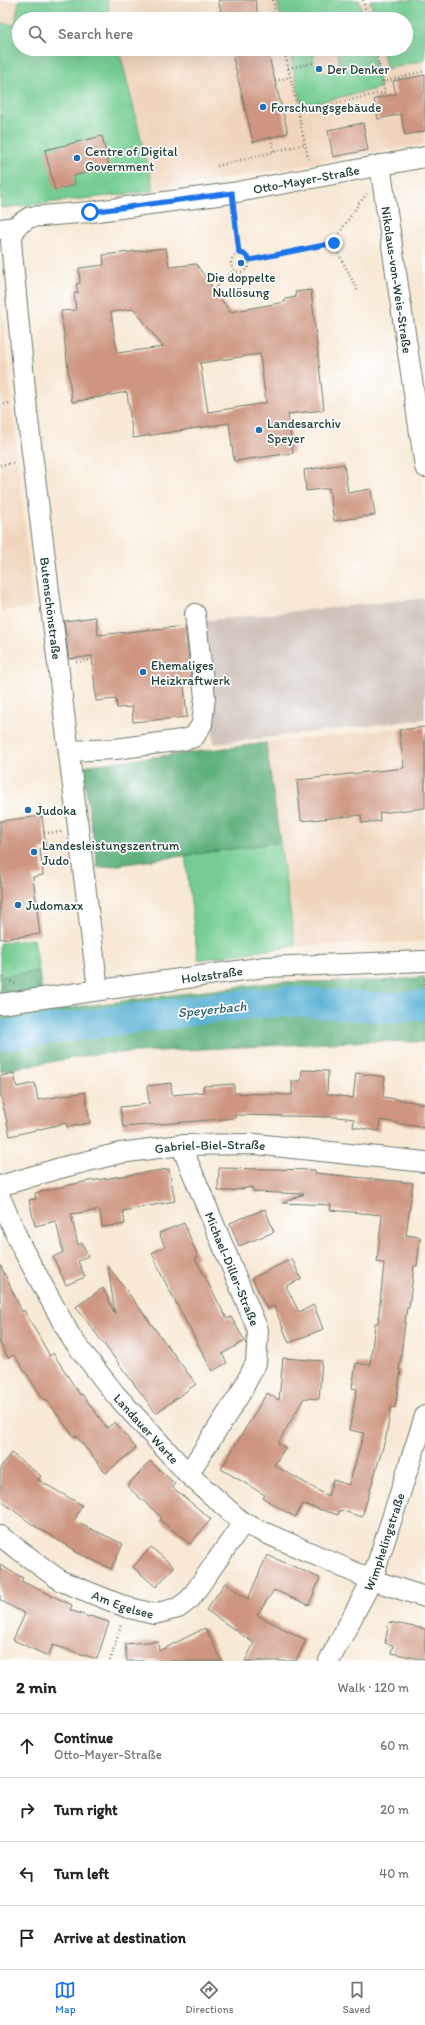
<!DOCTYPE html>
<html lang="en">
<head>
<meta charset="utf-8">
<style>
	body { margin:0; font-family:Itim,sans-serif; background:#f2f2f2; color:#222 }
	.stop { position:absolute; width:12px; height:12px; margin:-9px; border:3px solid #1a73e8; border-radius:50%; background:#fff }
	.stop.end { background:#1a73e8; border-color:#fff; box-shadow:0 1px 4px #0008 }
	.list { margin:0; padding:0; list-style:none }
	h2 { display:flex; justify-content:space-between; align-items:center; height:52px; margin:0; padding:0 16px; font-size:17px }
	h2 small { font-size:13px; font-weight:400; color:#767676 }
	.list li { display:grid; grid-template-columns:26px 1fr auto; gap:12px; align-items:center; box-sizing:border-box; height:64px; padding:0 16px; border-top:1px solid #e0e0e0 }
	.list b { display:block; font-size:15px; white-space:nowrap }
	.list p { margin:0; font-size:13px; white-space:nowrap; color:#767676 }
	.list em { font-size:13px; font-style:normal; color:#767676 }
	.icon { flex:none; width:22px; height:22px; fill:none; stroke:currentColor; stroke-width:2; stroke-linecap:round; stroke-linejoin:round }
	.map { position:relative; flex:none; width:425px; height:1661px; overflow:hidden }
	.search { position:absolute; background:#fff; box-shadow:0 4px 16px #0002; left:12px; right:12px; top:12px; height:44px; display:flex; align-items:center; gap:10px; box-sizing:border-box; padding:0 14px; border-radius:22px; color:#767676; font-size:15px }
	.sheet { height:308px; background:#fff }
	nav { display:flex; justify-content:space-around; align-items:center; box-sizing:border-box; height:56px; border-top:1px solid #e0e0e0; background:#fff; font-size:11px; color:#767676 }
	nav a { display:grid; justify-items:center; gap:2px }
	nav .on { color:#1a73e8 }
	.map>svg:first-child { display:block }
</style>
</head>
<body>
<div class="map">
<svg width="425" height="1661" viewBox="0 0 425 1661">
	<rect width="100%" height="100%" fill="#fff"/>
	<filter id="ink" filterUnits="userSpaceOnUse"><feTurbulence type="fractalNoise" baseFrequency=".025" numOctaves="2"/><feDisplacementMap in="SourceGraphic" scale="8" xChannelSelector="R" yChannelSelector="G"/><feConvolveMatrix kernelMatrix="1 2 1 2 8 2 1 2 1" color-interpolation-filters="sRGB"/></filter>
	<filter id="wash" filterUnits="userSpaceOnUse"><feTurbulence type="fractalNoise" baseFrequency=".012" numOctaves="4" result="noise"/><feDisplacementMap in="SourceGraphic" scale="16" xChannelSelector="R" yChannelSelector="G"/><feGaussianBlur stdDeviation="0.9" result="paint"/><feColorMatrix in="noise" values="0 0 0 0 0 0 0 0 0 0 0 0 0 0 0 0 0 1.4 0 .05"/><feComposite in="paint" operator="in"/></filter>
	<g filter="url(#wash)">
		<rect width="100%" height="100%" fill="#f7e9d5"/>
		<path fill="#f0d5bc" fill-rule="evenodd" d="M0 0H425V144L141 193 0 209ZM19 19H406V49H19Z
			M0 294 33 607 0 611Z
			M425 725V941L295 946 266 743Z"/>
		<path fill="#cec1b9" d="M425 598V719L214 744 202 621Z"/>
		<path fill="#74cd93" stroke="#4a8564" d="M19 0H107L111 19H19V49H119L154 191 1 208 0 23 15 25Z
			M277 0H359L364 19H281Z
			M370 0H425V60L387 69 382 49H406V19H375Z
			M289 49H318C304 65 326 83 338 66L339 56 334 49H371L380 88 302 106Z
			M280 842 295 946 198 960 185 855Z
			M34 939 39 971 0 977V943Z"/>
		<path fill="#5fb07d" stroke="#3f7658" d="M266 743 280 842 98 868 82 766Z
			M39 971 44 1011 277 982 380 981 425 977V1042L371 1041 95 1054 0 1071V977Z"/>
		<g fill="none" stroke-linecap="round" stroke-linejoin="round">
			<path stroke="#57b0d4" stroke-width="30" d="M0 1036 214 1008 289 1001 387 1008 425 1005"/>
		</g>
		<g id="blocks">
			<path fill="#ce9680" fill-rule="evenodd" d="M218 0H255L259 19H223Z
				M231 49H267L288 133 253 142Z
				M425 75V131L405 135 401 114 378 119 374 99 396 94 393 81Z
				M363 123 368 150 333 157 328 130Z
				M102 136 109 167 73 176 75 185 55 190 45 150Z
				M166 248 169 267 196 264 230 312 285 302V299L296 297 295 292 311 290 324 410 288 414 293 453 234 461 229 423 133 438 127 392 72 402 61 311 76 310 74 293H78L76 284 80 283 79 268 104 265 103 255ZM134 309 163 347 117 353 111 312ZM260 354 266 403 208 412 200 363Z
				M344 464 348 493 371 489 375 515 334 521 329 488 306 491 304 470Z
				M96 617 98 635 185 626 192 684 184 685 187 717 133 722 132 707 117 708 116 699 96 701 92 656 69 659 64 621Z
				M425 727V808L379 813 380 821 362 823 361 815 301 821 297 780 404 768 399 730Z
				M42 816 46 849H40L43 875 33 877 40 934 0 939V821Z
				M302 1070 328 1071 327 1094 353 1098 356 1073 385 1077 383 1097 425 1104V1128L380 1120 379 1131 353 1127 354 1119 338 1117 235 1115V1118L123 1127 120 1107 149 1104 147 1086 171 1083 172 1095 204 1092 203 1086 234 1084V1093L292 1095V1081H301Z
				M14 1073 17 1087 35 1083 38 1100 85 1092 90 1123 67 1127 66 1123 10 1136 0 1092V1076Z
				M219 1168 315 1170V1173L413 1183 406 1235 420 1237 417 1266H414L409 1308H407L399 1370H401L395 1408 391 1407 386 1437 362 1517 340 1510 338 1515 303 1504 295 1517 263 1498 265 1495 221 1469 267 1393 279 1400 283 1358 322 1361 319 1399 304 1398 278 1443 285 1448 274 1465 328 1496 333 1480 349 1485 364 1433 349 1430 357 1389 352 1388 356 1363 370 1365 375 1323H378L384 1263 377 1262 382 1215 330 1210 331 1205 282 1203 304 1194 254 1192 252 1187 230 1191H218Z
				M169 1169 175 1201 123 1211 125 1224 102 1227 100 1210 71 1214 78 1245 82 1243 88 1256 78 1261 85 1277 66 1285 53 1257 63 1252 56 1221 35 1226 29 1200 36 1199 35 1193 83 1182Z
				M265 1209 274 1232 239 1246 230 1223Z
				M184 1223 198 1257 195 1258 227 1319 231 1317 245 1341 222 1354 227 1363 212 1371 162 1276 152 1253 165 1247 159 1233Z
				M292 1259 301 1279 286 1286 299 1312 314 1305 323 1329 289 1343 274 1306 267 1309 252 1278Z
				M0 1264 22 1312 24 1310 50 1356 53 1353 80 1395 82 1394 107 1428 115 1422 136 1448 106 1473 76 1436 74 1437 46 1399 44 1400 14 1355 8 1358 0 1343Z
				M108 1266 196 1384 156 1413 76 1307 103 1288 115 1314Z
				M11 1453 41 1476 38 1480 82 1505 74 1521 123 1544 111 1569 74 1551 75 1550 33 1525 0 1500V1468Z
				M150 1461 175 1484 172 1487 211 1519 190 1544 160 1520 162 1518 127 1486Z
				M151 1547 174 1567 156 1587 133 1567Z
				M267 1555 320 1578 309 1605 274 1590 257 1615 306 1640 296 1661H245L254 1643 206 1610 225 1583 248 1599Z
				M0 1565 23 1578 21 1581 72 1605 70 1610 89 1617 90 1616 109 1622 97 1659 53 1645 48 1656 13 1640 25 1614 0 1600Z
				M389 1622 425 1629V1660L391 1653 393 1645 385 1643Z
				M205 1628 222 1661H127L125 1644 158 1641 159 1651Z"/>
		</g>
	</g>
	<g filter="url(#ink)">
		<use href="#blocks" fill-opacity="0" stroke="#6b796c" stroke-width="1"/>
		<g fill="none" stroke-linecap="round" stroke-linejoin="round">
			<defs>
				<g id="minor">
					<path id="s1" d="M380 165 425 467"/>
					<path id="s2" d="M15 227 11 242 28 420 98 990"/>
					<path id="s3" d="M1 229 15 227 30 217 90 212 232 193 425 157"/>
					<path d="M69 751 115 749 182 740 194 737 202 724 205 697 195 614"/>
					<path id="s4" d="M0 1004 265 967 425 961"/>
					<path id="s5" d="M181 1145 258 1330 256 1363 240 1394 188 1474"/>
					<path id="s6" d="M0 1186 60 1168 120 1153 181 1145 255 1144 425 1162"/>
					<path id="s7" d="M0 1197 21 1246 72 1339 115 1394 188 1474 243 1523 372 1580 425 1597"/>
					<path id="s8" d="M0 1536 61 1581 126 1607 154 1614 178 1608 190 1599 243 1523"/>
					<path id="s9" d="M329 1661 372 1580 425 1416"/>
				</g>
			</defs>
			<use href="#minor" stroke="#6b796c" stroke-width="22"/>
			<path stroke="#6b796c" stroke-width="2.5" stroke-dasharray="1 3" stroke-linecap="butt" d="M273 0 277 19
				M363 0 368 19
				M284 49 309 162
				M288 68 313 63
				M275 81 290 77
				M383 82 425 71
				M298 112 385 92 375 49
				M271 138 274 151
				M217 166 305 144
				M234 211 239 253
				M333 243 358 291
				M231 263a9 9 0 1 1 18 0a9 9 0 1 1-18 0Z
				M250 260 333 243 359 203 367 194
				M214 289 234 270
				M0 405 9 403
				M0 465 15 463
				M76 662 92 660
				M44 833 61 832
				M0 976 16 984
				M425 979V988
				M110 1661 121 1625"/>
			<use href="#minor" stroke="#fff" stroke-width="20"/>
		</g>
	</g>
	<g fill="none" stroke-linecap="round" stroke-linejoin="round" filter="url(#ink)">
		<path stroke="#1a73e8" stroke-width="5" d="M90 212 232 193 239 253 244 254 250 260 334 243"/>
	</g>
	<g fill="#1f6fb2" stroke="#fff" stroke-width="1.5">
		<circle cx="319" cy="69" r="4"/>
		<circle cx="263" cy="107" r="4"/>
		<circle cx="77" cy="158" r="4"/>
		<circle cx="241" cy="263" r="4"/>
		<circle cx="259" cy="430" r="4"/>
		<circle cx="143" cy="672" r="4"/>
		<circle cx="28" cy="810" r="4"/>
		<circle cx="34" cy="852" r="4"/>
		<circle cx="18" cy="905" r="4"/>
	</g>
	<g text-anchor="middle" stroke-width="3.5" stroke-linejoin="round" paint-order="stroke">
		<g font-size="13" fill="#1f3d34" stroke="#fff" text-anchor="start">
			<text x="327" y="74">Der Denker</text>
			<text x="271" y="112">Forschungsgebäude</text>
			<text x="85" y="156">Centre of Digital<tspan x="85" dy="15">Government</tspan></text>
			<text x="241" y="282" text-anchor="middle">Die doppelte<tspan x="241" dy="15">Nullösung</tspan></text>
			<text x="267" y="428">Landesarchiv<tspan x="267" dy="15">Speyer</tspan></text>
			<text x="151" y="670">Ehemaliges<tspan x="151" dy="15">Heizkraftwerk</tspan></text>
			<text x="36" y="815">Judoka</text>
			<text x="42" y="850">Landesleistungszentrum<tspan x="42" dy="15">Judo</tspan></text>
			<text x="26" y="910">Judomaxx</text>
		</g>
		<g font-size="13" fill="#1f3d34" stroke="#fff">
			<text dy="5" stroke="none"><textPath href="#s3" startOffset="311">Otto-Mayer-Straße</textPath></text>
			<text dy="5" stroke="none"><textPath href="#s1" startOffset="116">Nikolaus-von-Weis-Straße</textPath></text>
			<text dy="5" stroke="none"><textPath href="#s2" startOffset="384">Butenschönstraße</textPath></text>
			<text dy="5" stroke="none"><textPath href="#s4" startOffset="214">Holzstraße</textPath></text>
			<text dy="5" stroke="none"><textPath href="#s6" startOffset="215">Gabriel-Biel-Straße</textPath></text>
			<text dy="5" stroke="none"><textPath href="#s5" startOffset="134">Michael-Diller-Straße</textPath></text>
			<text dy="5" stroke="none"><textPath href="#s7" startOffset="276">Landauer Warte</textPath></text>
			<text dy="5" stroke="none"><textPath href="#s9" startOffset="132">Wimphelingstraße</textPath></text>
			<text dy="5" stroke="none"><textPath href="#s8" startOffset="142">Am Egelsee</textPath></text>
		</g>
		<g font-size="14" font-style="italic" fill="#33656c" stroke="#fff">
			<text transform="translate(212 1009) rotate(-6)" y="5">Speyerbach</text>
		</g>
	</g>
</svg>
<div class="stop" style="left:90px;top:212px"></div>
<div class="stop end" style="left:334px;top:243px"></div>
<div class="search"><svg class="icon" aria-label="search" viewBox="0 0 24 24"><circle cx="10" cy="10" r="6"/><path d="M15 15l6 6"/></svg>Search here</div>
</div>
<section class="sheet">
<h2>2 min<small>Walk · 120 m</small></h2>
<ul class="list">
<li><svg class="icon" aria-label="ahead" viewBox="0 0 24 24"><path d="M12 20V5M6 11l6-6 6 6"/></svg><div><b>Continue</b><p>Otto-Mayer-Straße</p></div><em>60 m</em></li>
<li><svg class="icon" aria-label="right" viewBox="0 0 24 24"><path d="M7 20v-9h11M14 6l5 5-5 5"/></svg><div><b>Turn right</b></div><em>20 m</em></li>
<li><svg class="icon" aria-label="left" viewBox="0 0 24 24"><path d="M17 20v-9H6M10 6l-5 5 5 5"/></svg><div><b>Turn left</b></div><em>40 m</em></li>
<li><svg class="icon" aria-label="arrive" viewBox="0 0 24 24"><path d="M6 21V4h12l-3 4 3 4H6"/></svg><div><b>Arrive at destination</b></div></li>
</ul>
</section>
<nav>
<a class="on"><svg class="icon" aria-label="map" viewBox="0 0 24 24"><path d="M3 6l6-2 6 2 6-2v14l-6 2-6-2-6 2zM9 4v14M15 6v14"/></svg>Map</a>
<a><svg class="icon" aria-label="directions" viewBox="0 0 24 24"><path d="M12 3l9 9-9 9-9-9zM9 14v-3h6M13 9l2 2-2 2"/></svg>Directions</a>
<a><svg class="icon" aria-label="saved" viewBox="0 0 24 24"><path d="M7 4h10v16l-5-4-5 4z"/></svg>Saved</a>
</nav>
</body>
</html>
